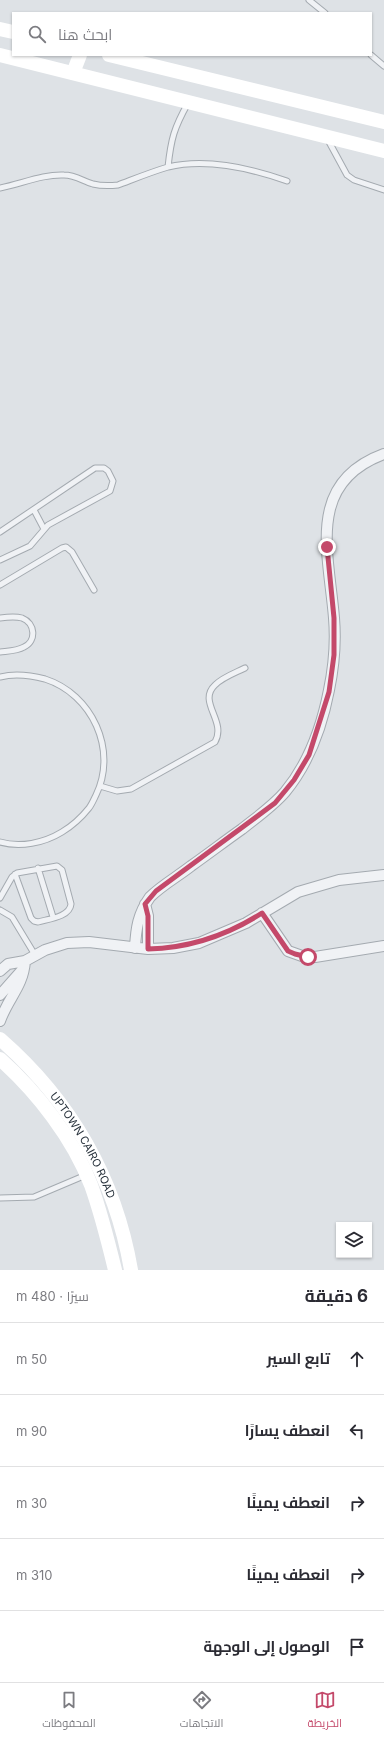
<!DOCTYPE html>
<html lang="ar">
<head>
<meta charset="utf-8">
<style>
	body { margin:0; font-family:Inter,Cairo,sans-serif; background:#f2f2f3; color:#2b2b33; direction:rtl }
	.controls { position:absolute; right:12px; bottom:12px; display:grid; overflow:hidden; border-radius:0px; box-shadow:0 1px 3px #0004 }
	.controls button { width:36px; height:36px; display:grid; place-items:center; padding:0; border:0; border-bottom:1px solid #e1e1e2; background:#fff; color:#2b2b33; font:20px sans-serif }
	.stop { position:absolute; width:12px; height:12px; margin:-9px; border:3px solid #c4496a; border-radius:50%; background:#fff }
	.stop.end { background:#c4496a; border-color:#fff; box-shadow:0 1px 4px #0008 }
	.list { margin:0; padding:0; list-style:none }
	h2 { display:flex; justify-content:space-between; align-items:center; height:52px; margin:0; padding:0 16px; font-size:17px }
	h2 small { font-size:13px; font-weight:400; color:#7c7c81 }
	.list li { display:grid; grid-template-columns:26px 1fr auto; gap:12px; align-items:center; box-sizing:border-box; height:72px; padding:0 16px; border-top:1px solid #e1e1e2 }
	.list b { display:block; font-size:15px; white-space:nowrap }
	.list em { font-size:13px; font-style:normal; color:#7c7c81 }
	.icon { flex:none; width:22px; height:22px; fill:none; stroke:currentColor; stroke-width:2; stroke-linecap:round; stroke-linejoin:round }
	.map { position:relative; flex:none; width:384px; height:1270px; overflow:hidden; direction:ltr }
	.search { position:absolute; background:#fff; box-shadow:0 1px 3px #0004; left:12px; right:12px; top:12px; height:44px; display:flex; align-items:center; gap:10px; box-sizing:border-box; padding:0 14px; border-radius:0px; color:#7c7c81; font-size:15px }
	.sheet { height:412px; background:#fff }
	nav { display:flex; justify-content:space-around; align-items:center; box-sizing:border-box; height:56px; border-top:1px solid #e1e1e2; background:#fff; font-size:11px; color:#7c7c81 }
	nav a { display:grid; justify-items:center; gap:2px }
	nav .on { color:#c4496a }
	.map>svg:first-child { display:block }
</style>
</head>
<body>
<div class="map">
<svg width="384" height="1270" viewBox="0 0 384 1270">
	<rect width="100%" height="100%" fill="#dee2e6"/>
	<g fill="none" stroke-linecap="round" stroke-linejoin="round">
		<defs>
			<path id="lane" d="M309 0 325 13
				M371 55 384 66
				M328 140 347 175 354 180 384 190
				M168 167C171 139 174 128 188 103
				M0 188C21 184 43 174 64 175 75 175 83 181 93 184 101 186 109 186 118 185 134 179 151 172 168 167 206 158 250 168 287 181
				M34 510 44 529
				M0 532 95 468H104L108 471 113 481 110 491 48 525 30 546 0 560
				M0 585 62 548 66 547 72 552 94 590
				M0 618C7 617 15 616 22 618 35 623 37 641 24 647 17 651 8 651 0 652
				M0 677C15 673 30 675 45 679 92 694 118 750 96 795 94 799 92 804 89 808 81 818 72 826 62 832 44 843 20 848 0 842
				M100 786 117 791 131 789 215 742C227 721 197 702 215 685 223 677 235 673 245 668
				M38 868 53 917
				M0 898 12 877 17 873 57 866 62 870 71 904C70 917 48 919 38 922L34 921 31 918 15 874
				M0 910 12 917 35 955
				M0 1198 34 1197 86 1175"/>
			<path id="street" d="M145 904 148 916V949
				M262 913 288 951 302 956 315 957 384 946
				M135 948C136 928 138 914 150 897 162 885 177 877 191 866 208 854 225 841 242 829 257 817 273 806 285 792 309 763 322 726 329 690 334 666 336 642 334 618 329 554 305 483 384 454
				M0 971 8 964 25 961 45 950 67 943 89 942 148 949 173 948 199 943 246 923 298 892 339 880 384 875
				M0 995 23 969
				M0 1021C8 998 23 987 25 961"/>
		</defs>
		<use href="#lane" stroke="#a4aab0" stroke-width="7"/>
		<use href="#street" stroke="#a4aab0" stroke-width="12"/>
		<use href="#lane" stroke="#f0f2f5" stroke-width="5"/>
		<use href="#street" stroke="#f0f2f5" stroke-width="10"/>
		<g stroke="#fff" stroke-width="14">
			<path d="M0 29 13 32"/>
			<path d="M0 55 384 151"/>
			<path d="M109 55 384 122"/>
			<path d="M73 73 80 55"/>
			<path id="s1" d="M0 1039C71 1101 115 1177 131 1270"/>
			<path d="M0 1059C37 1092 73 1138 91 1185 101 1213 108 1241 115 1270"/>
		</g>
	</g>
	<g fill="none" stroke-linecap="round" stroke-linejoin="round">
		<path stroke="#c4496a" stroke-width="5" d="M308 957 295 954 288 951 262 913C226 936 190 948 148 949V916L145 904 156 891 275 803 294 780 309 755 329 692 334 655V618L327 547"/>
	</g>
	<g text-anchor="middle" stroke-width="3.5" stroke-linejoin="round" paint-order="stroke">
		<g font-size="11" fill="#28323c" stroke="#edf1f4">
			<text dy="4" stroke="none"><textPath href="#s1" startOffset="136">UPTOWN CAIRO ROAD</textPath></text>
		</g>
	</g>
</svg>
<div class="controls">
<button><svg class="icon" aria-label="layers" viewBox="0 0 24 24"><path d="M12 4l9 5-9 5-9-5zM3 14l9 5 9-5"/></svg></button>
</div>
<div class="stop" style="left:308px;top:957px"></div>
<div class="stop end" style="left:327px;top:547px"></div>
<div class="search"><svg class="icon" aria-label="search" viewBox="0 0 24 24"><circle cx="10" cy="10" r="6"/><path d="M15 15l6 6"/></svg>ابحث هنا</div>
</div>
<section class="sheet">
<h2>6 دقيقة<small>سيرًا · 480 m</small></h2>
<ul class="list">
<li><svg class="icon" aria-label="ahead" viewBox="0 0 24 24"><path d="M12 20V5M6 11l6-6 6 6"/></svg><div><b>تابع السير</b></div><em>50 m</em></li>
<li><svg class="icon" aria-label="left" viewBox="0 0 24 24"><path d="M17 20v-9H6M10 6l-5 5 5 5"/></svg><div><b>انعطف يسارًا</b></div><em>90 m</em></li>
<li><svg class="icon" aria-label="right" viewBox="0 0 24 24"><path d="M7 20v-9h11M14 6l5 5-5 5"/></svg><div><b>انعطف يمينًا</b></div><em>30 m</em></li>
<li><svg class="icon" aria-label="right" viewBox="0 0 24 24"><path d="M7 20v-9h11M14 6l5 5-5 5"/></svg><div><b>انعطف يمينًا</b></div><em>310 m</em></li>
<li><svg class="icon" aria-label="arrive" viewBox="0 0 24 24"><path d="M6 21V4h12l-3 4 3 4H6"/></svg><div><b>الوصول إلى الوجهة</b></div></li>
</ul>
</section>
<nav>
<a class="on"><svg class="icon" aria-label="map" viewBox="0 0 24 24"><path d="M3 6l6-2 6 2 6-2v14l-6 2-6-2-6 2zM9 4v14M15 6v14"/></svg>الخريطة</a>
<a><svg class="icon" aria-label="directions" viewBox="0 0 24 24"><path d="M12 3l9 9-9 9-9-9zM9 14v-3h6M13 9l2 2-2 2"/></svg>الاتجاهات</a>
<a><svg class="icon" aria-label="saved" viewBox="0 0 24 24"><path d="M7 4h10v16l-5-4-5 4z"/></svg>المحفوظات</a>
</nav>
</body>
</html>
